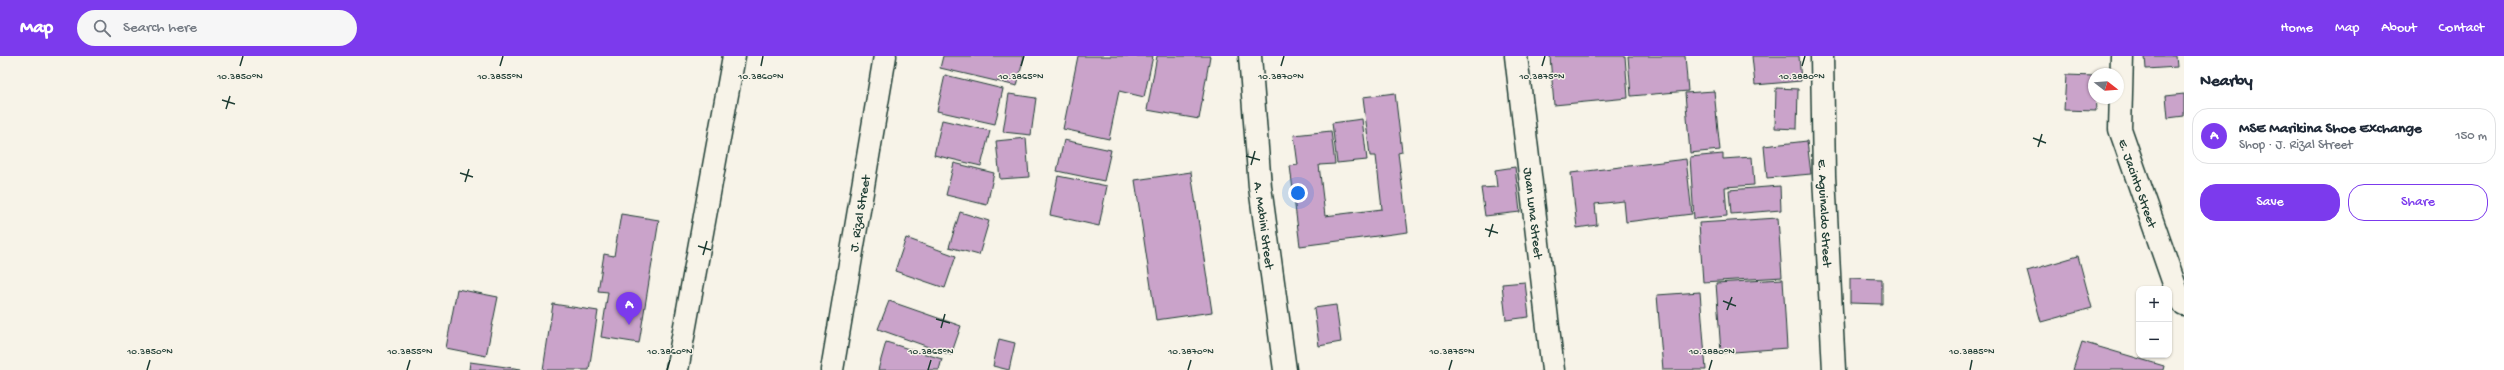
<!DOCTYPE html>
<html lang="en">
<head>
<meta charset="utf-8">
<style>
	body { margin:0; font-family:"Gochi Hand",sans-serif; background:#f6f6f7; color:#1f2937 }
	.controls { position:absolute; right:12px; bottom:12px; display:grid; overflow:hidden; border-radius:8px; box-shadow:0 1px 3px #0004 }
	.controls button { width:36px; height:36px; display:grid; place-items:center; padding:0; border:0; border-bottom:1px solid #e0e1e3; background:#fff; color:#1f2937; font:20px sans-serif }
	.compass { position:absolute; left:2088px; top:12px; width:36px; height:36px; border-radius:50%; background:#fff; box-shadow:0 1px 3px #0004; rotate:107deg }
	.you { position:absolute; left:1298px; top:137px; width:14px; height:14px; margin:-10px; border:3px solid #fff; border-radius:50%; background:#1a73e8; box-shadow:0 0 0 6px #1a73e833 }
	.badge { display:grid; place-items:center; width:26px; height:26px; border-radius:50%; background:#7c3aed; color:#fff; font-size:13px; font-weight:700 }
	.pin { position:absolute; translate:-50% -33px; filter:drop-shadow(0 1px 2px #0008) }
	.pin::after { content:''; position:absolute; top:21px; width:14px; height:12px; background:inherit; clip-path:polygon(0 0,100% 0,50% 100%) }
	.list { margin:0; padding:0; list-style:none }
	h2 { display:flex; justify-content:space-between; align-items:center; height:52px; margin:0; padding:0 16px; font-size:17px }
	h2 small { font-size:13px; font-weight:400; color:#747a83 }
	.list li { display:grid; grid-template-columns:26px 1fr auto; gap:12px; align-items:center; box-sizing:border-box; height:56px; margin:0 8px 8px; padding:0 8px; border:1px solid #e0e1e3; border-radius:16px }
	.list b { display:block; font-size:15px; white-space:nowrap }
	.list p { margin:0; font-size:13px; white-space:nowrap; color:#747a83 }
	.list em { font-size:13px; font-style:normal; color:#747a83 }
	.actions { display:flex; gap:8px; padding:12px 16px }
	.actions a { flex:1; padding:9px 0; border:1px solid #7c3aed; border-radius:16px; text-align:center; font-size:14px; color:#7c3aed }
	.actions .main { background:#7c3aed; color:#fff }
	.icon { flex:none; width:22px; height:22px; fill:none; stroke:currentColor; stroke-width:2; stroke-linecap:round; stroke-linejoin:round }
	.map { position:relative; flex:none; width:2184px; height:314px; overflow:hidden }
	header { display:flex; align-items:center; gap:24px; box-sizing:border-box; height:56px; padding:0 20px; background:#7c3aed; color:#fff }
	header strong { font-size:19px }
	nav { display:flex; gap:22px; margin-inline-start:auto; font-size:14px }
	.search { width:280px; height:36px; background:#f6f6f7; display:flex; align-items:center; gap:10px; box-sizing:border-box; padding:0 14px; border-radius:22px; color:#747a83; font-size:15px }
	main { display:flex }
	aside { flex:1; background:#fff }
	.map>svg:first-child { display:block }
</style>
</head>
<body>
<header>
<strong>Map</strong>
<div class="search"><svg class="icon" aria-label="search" viewBox="0 0 24 24"><circle cx="10" cy="10" r="6"/><path d="M15 15l6 6"/></svg>Search here</div>
<nav><a>Home</a><a>Map</a><a>About</a><a>Contact</a></nav>
</header>
<main>
<div class="map">
<svg width="2184" height="314" viewBox="0 0 2184 314">
	<rect width="100%" height="100%" fill="#f7f3e8"/>
	<filter id="ink" filterUnits="userSpaceOnUse"><feTurbulence type="fractalNoise" baseFrequency=".025" numOctaves="2"/><feDisplacementMap in="SourceGraphic" scale="8" xChannelSelector="R" yChannelSelector="G"/><feConvolveMatrix kernelMatrix="1 2 1 2 8 2 1 2 1" color-interpolation-filters="sRGB"/></filter>
	<g filter="url(#ink)">
		<path fill="#caa3ca" stroke="#1f3d34" d="M943 0H1024L1017 30 940 12Z
			M1078 0H1153L1144 41 1119 35 1109 83 1063 73Z
			M1157 0H1210L1199 63 1147 54Z
			M1550 0H1625L1628 42 1554 49Z
			M1628 0H1685L1688 35 1631 40Z
			M1752 0H1799L1801 25 1755 29Z
			M2145 0H2176L2177 11 2146 13Z
			M945 19 1003 33 995 68 937 55Z
			M2066 19 2094 20 2096 55 2064 54Z
			M1776 32 1798 33 1797 73 1775 72Z
			M1714 35 1720 94 1690 97 1685 37Z
			M1395 37 1402 96 1398 97 1408 176 1300 190 1290 110 1298 109 1294 79 1331 75 1335 108 1319 109 1325 160 1382 153 1376 100H1370L1363 41Z
			M1009 38 1036 42 1031 79 1003 76Z
			M2184 38V60L2168 62 2166 40Z
			M1362 63 1367 104 1337 107 1332 67Z
			M942 64 990 75 981 110 934 99Z
			M1026 82 1029 121 1000 123 996 85Z
			M1064 84 1111 94 1104 125 1057 115Z
			M1807 85 1811 118 1767 122 1764 90Z
			M1723 98V103L1752 101 1754 129 1725 131 1727 160 1694 163 1690 101Z
			M1686 103 1692 158 1626 166 1624 145 1595 148 1597 169 1577 172 1571 117Z
			M954 107 994 117 987 149 946 139Z
			M1515 111 1520 156 1485 160 1481 132 1497 131 1495 114Z
			M1191 116 1212 256 1156 264 1135 124Z
			M1058 120 1107 130 1099 170 1050 159Z
			M1780 130 1781 154 1731 158 1729 134Z
			M960 156 989 165 979 199 949 191Z
			M621 158 659 164 639 287 601 281 608 236 598 235 604 198 614 200Z
			M1778 162 1782 221 1703 226 1699 167Z
			M906 182 956 200 945 232 895 215Z
			M2078 200 2092 252 2041 266 2027 215Z
			M1850 222 1882 223V248L1850 247Z
			M1783 223 1787 292 1721 297 1716 227Z
			M1525 226 1529 261 1506 264 1502 228Z
			M457 233 498 241 486 300 446 292Z
			M1700 236 1706 314H1663L1657 239Z
			M889 245 961 270 951 299 878 273Z
			M553 248 598 255 589 314H543Z
			M1336 249 1341 286 1319 290 1314 252Z
			M999 283 1015 287 1009 314 993 310Z
			M886 286 942 303 939 314H878Z
			M2082 286 2164 310 2163 314H2073Z
			M470 306 521 313V314H469Z"/>
		<g fill="none" stroke-linecap="round" stroke-linejoin="round">
			<defs>
				<g id="minor">
					<path id="s1" d="M1250 0 1260 131 1285 314"/>
					<path id="s2" d="M1516 0 1553 314"/>
					<path id="s3" d="M1822 0 1824 120 1834 314"/>
					<path id="s4" d="M2122 0 2120 73 2177 236 2184 248"/>
					<path id="s5" d="M832 314 885 0"/>
				</g>
				<path id="primary" d="M677 314 734 0"/>
			</defs>
			<use href="#minor" stroke="#1f3d34" stroke-width="25"/>
			<use href="#primary" stroke="#1f3d34" stroke-width="25"/>
			<use href="#minor" stroke="#f7f3e8" stroke-width="22"/>
			<use href="#primary" stroke="#f7f3e8" stroke-width="22"/>
		</g>
	</g>
	<path fill="none" stroke="#1f3d34" stroke-width="1.5" d="M240 10 243 0M500 10 503 0M761 10 763 0M1021 10 1024 0M1281 10 1284 0M1542 10 1545 0M1802 10 1805 0M222 44 235 48M226 53 230 40M2033 82 2046 87M2038 91 2042 78M1246 100 1260 104M1251 109 1255 95M460 117 473 121M465 126 469 113M1485 173 1498 177M1489 181 1493 168M698 190 711 194M703 199 707 185M1723 245 1736 250M1727 254 1732 241M936 263 950 267M941 272 945 258M147 314 150 304M407 314 410 304M667 314 670 304M928 314 931 304M1188 314 1191 304M1449 314 1452 304M1709 314 1712 304M1970 314 1972 304"/>
	<g text-anchor="middle" stroke-width="3" stroke-linejoin="round" paint-order="stroke">
		<g font-size="13" fill="#1f3d34" stroke="#f7f3e8">
			<text dy="5" stroke="none"><textPath href="#s4" startOffset="130">E. Jacinto Street</textPath></text>
			<text dy="5" stroke="none"><textPath href="#s5" startOffset="159">J. Rizal Street</textPath></text>
			<text dy="5" stroke="none"><textPath href="#s2" startOffset="158">Juan Luna Street</textPath></text>
			<text dy="5" stroke="none"><textPath href="#s3" startOffset="157">E. Aguinaldo Street</textPath></text>
			<text dy="5" stroke="none"><textPath href="#s1" startOffset="170">A. Mabini Street</textPath></text>
		</g>
	</g>
	<g font-size="10" text-anchor="middle" fill="#1f3d34" stroke="#f7f3e8" stroke-width="3" stroke-linejoin="round" paint-order="stroke">
		<text x="240" y="23">10.3850°N</text>
		<text x="500" y="23">10.3855°N</text>
		<text x="761" y="23">10.3860°N</text>
		<text x="1021" y="23">10.3865°N</text>
		<text x="1281" y="23">10.3870°N</text>
		<text x="1542" y="23">10.3875°N</text>
		<text x="1802" y="23">10.3880°N</text>
		<text x="150" y="298">10.3850°N</text>
		<text x="410" y="298">10.3855°N</text>
		<text x="670" y="298">10.3860°N</text>
		<text x="931" y="298">10.3865°N</text>
		<text x="1191" y="298">10.3870°N</text>
		<text x="1452" y="298">10.3875°N</text>
		<text x="1712" y="298">10.3880°N</text>
		<text x="1972" y="298">10.3885°N</text>
	</g>
</svg>
<div class="controls">
<button>+</button>
<button>−</button>
</div>
<svg class="compass" viewBox="-18 -18 36 36"><path d="M0-13l5 13h-10z" fill="#e53935"/><path d="M0 13l5-13h-10z" fill="#747a83"/></svg>
<div class="you"></div>
<div class="pin badge" style="left:629px;top:269px">A</div>
</div>
<aside>
<h2>Nearby<small></small></h2>
<ul class="list">
<li><span class="badge">A</span><div><b>MSE Marikina Shoe Exchange</b><p>Shop · J. Rizal Street</p></div><em>150 m</em></li>
</ul>
<div class="actions"><a class="main">Save</a><a>Share</a></div>
</aside>
</main>
</body>
</html>
